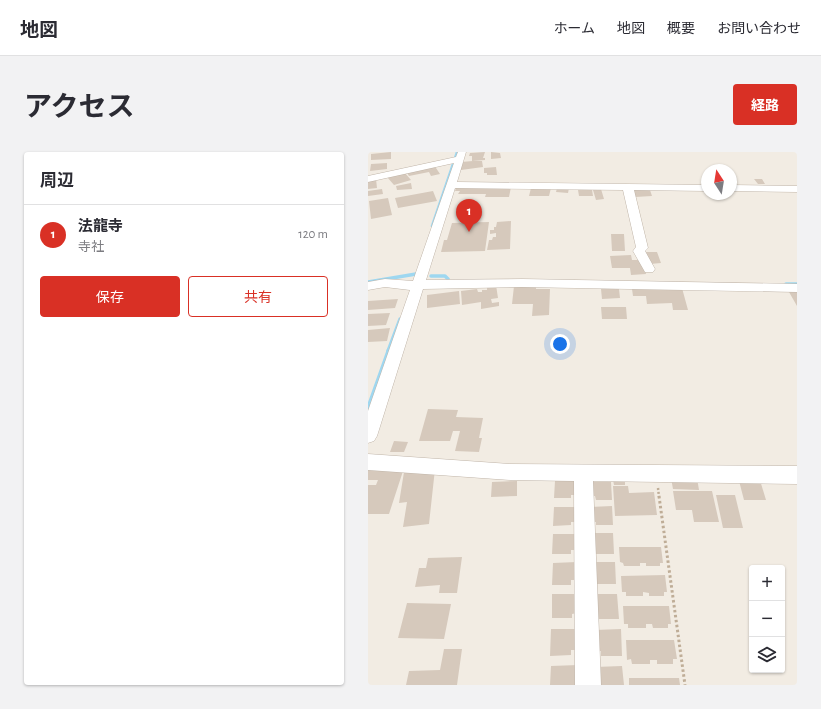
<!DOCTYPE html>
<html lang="ja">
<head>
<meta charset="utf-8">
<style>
	body { margin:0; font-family:"Alegreya Sans","Noto Sans JP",sans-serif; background:#f2f2f3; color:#2b2b33 }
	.controls { position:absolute; right:12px; bottom:12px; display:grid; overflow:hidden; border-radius:4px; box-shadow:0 1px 3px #0004 }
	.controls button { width:36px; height:36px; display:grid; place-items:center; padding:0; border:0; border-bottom:1px solid #e1e1e2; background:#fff; color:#2b2b33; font:20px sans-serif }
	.compass { position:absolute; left:333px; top:12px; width:36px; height:36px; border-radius:50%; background:#fff; box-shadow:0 1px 3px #0004; rotate:348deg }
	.you { position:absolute; left:192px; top:192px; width:14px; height:14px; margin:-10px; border:3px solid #fff; border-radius:50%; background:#1a73e8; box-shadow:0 0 0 6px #1a73e833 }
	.badge { display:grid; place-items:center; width:26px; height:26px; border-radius:50%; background:#d93025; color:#fff; font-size:13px; font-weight:700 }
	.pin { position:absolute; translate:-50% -33px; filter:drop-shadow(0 1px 2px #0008) }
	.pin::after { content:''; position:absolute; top:21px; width:14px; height:12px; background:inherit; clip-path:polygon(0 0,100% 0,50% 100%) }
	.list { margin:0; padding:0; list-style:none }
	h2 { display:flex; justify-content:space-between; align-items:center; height:52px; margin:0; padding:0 16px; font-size:17px }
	h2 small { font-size:13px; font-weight:400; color:#7c7c81 }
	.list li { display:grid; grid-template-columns:26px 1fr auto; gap:12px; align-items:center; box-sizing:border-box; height:60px; padding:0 16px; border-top:1px solid #e1e1e2 }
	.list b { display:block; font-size:15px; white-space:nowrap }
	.list p { margin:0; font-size:13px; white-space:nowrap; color:#7c7c81 }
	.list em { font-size:13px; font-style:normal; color:#7c7c81 }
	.actions { display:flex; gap:8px; padding:12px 16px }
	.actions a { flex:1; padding:9px 0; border:1px solid #d93025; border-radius:4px; text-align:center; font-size:14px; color:#d93025 }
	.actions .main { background:#d93025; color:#fff }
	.icon { flex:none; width:22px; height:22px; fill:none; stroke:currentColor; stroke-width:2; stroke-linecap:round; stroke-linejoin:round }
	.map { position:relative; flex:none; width:429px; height:533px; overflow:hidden; border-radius:4px }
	header { display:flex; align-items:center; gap:24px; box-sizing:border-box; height:56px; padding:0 20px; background:#fff; border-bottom:1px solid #e1e1e2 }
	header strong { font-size:19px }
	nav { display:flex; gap:22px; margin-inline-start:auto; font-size:14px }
	.intro { display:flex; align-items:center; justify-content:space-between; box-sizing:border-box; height:96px; padding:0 24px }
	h1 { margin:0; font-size:28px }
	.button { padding:10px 18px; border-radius:4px; background:#d93025; color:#fff; font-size:14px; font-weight:700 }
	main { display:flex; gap:24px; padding:0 24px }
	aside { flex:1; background:#fff; border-radius:4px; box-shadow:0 1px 3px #0004 }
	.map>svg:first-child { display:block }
</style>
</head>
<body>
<header>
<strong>地図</strong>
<nav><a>ホーム</a><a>地図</a><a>概要</a><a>お問い合わせ</a></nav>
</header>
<div class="intro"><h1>アクセス</h1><a class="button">経路</a></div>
<main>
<aside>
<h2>周辺<small></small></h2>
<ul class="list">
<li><span class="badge">1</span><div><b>法龍寺</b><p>寺社</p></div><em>120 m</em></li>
</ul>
<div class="actions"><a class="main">保存</a><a>共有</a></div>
</aside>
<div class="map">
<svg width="429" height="533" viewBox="0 0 429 533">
	<rect width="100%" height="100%" fill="#f2ece3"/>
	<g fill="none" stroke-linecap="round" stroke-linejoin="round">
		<path stroke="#9ed7f0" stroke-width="2.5" d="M64 74 89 0"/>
		<path stroke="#9ed7f0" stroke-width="3.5" d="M63 124H77L80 127
			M0 130 48 122
			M418 132H429
			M20 199 32 167"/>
		<path stroke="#9ed7f0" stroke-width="4.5" d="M0 257 21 198"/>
	</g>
	<path fill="#d6c9bc" d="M23 0V7L3 8V2Z
		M117 0 115 6H117V8L104 9V4H101L102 1Z
		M123 0 132 1 133 6 123 7Z
		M105 9H114L115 15 93 18V10Z
		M19 11V17L2 19 3 12Z
		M66 13 72 22 63 24 61 20 41 24 38 19 60 14 63 20 60 14Z
		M128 15 129 23H119V21H116V16Z
		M37 21 43 28 26 33 19 25Z
		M8 27 9 36 0 37V28Z
		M386 27H394L397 32H390Z
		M43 31 44 37 29 38 28 34Z
		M143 35 141 45H117L118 42H90L92 39H87L88 36Z
		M163 36H183L181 44H161Z
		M189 36H201L200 41 188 40Z
		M14 37 15 42 0 44V39Z
		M233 37 236 47 228 48 225 38Z
		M210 38H224L225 44H211Z
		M265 38H282L284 44 267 45Z
		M65 39 69 49 30 56 27 46Z
		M20 46 24 63 3 67 1 49Z
		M143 69 142 97 119 98 121 88H124L125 85H128V81L122 82V78H126V75H128L129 70Z
		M121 70 117 99 73 100 76 88H79L84 71Z
		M243 82H256L257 99H244Z
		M278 100H289L293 111 282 112Z
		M263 103 264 108H274L278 122 263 123 262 116H244L242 104Z
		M128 133 130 146 123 147 124 151 131 150V154L113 157V150L94 153 93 139 109 137 110 140H114V138H119V135Z
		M146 134H168V137H182L181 163 164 164 165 152H144Z
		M314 136 320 158H305L304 151 279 152 278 144H265L264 137Z
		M233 137H251L252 146 234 147Z
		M91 139 92 152 59 156V143Z
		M421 140H429V154Z
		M30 147 27 156 0 158V149Z
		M233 155H258L259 167H234Z
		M22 161 18 173 0 174V162Z
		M22 176 19 189 0 190V178Z
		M60 257 90 258 88 265 115 266 111 286H114L111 300 87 299 92 279H85L82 289H51Z
		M26 289 40 290 36 300H22Z
		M36 316 21 362H0V333H8L10 328H0V318Z
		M67 317 61 372 35 375 39 350 31 351 36 320Z
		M370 325H391L398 348H376Z
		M303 326H329L331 338 305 337Z
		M245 328H257V333H246Z
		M149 329V344L123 345 124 330Z
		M187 329H208V343H203V346H186Z
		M222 330H243L244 348H228L227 344H223Z
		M245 334H260L261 341 286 340 289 363 247 364Z
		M305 339H344L351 370H326L324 358H308Z
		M348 343H367L375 376H355Z
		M244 354 245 373H228V370H223L222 355Z
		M186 355H208V370H203V373L185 374Z
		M222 381H245L246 402H228Z
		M185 382H208V398H203V402H184Z
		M251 395H293L295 411H292V414H278V411H272V414H256L255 411 252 410Z
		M94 405 89 441H71L72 433 47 435 51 416H58L60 406Z
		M209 410 208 428H203V433H184L185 411Z
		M223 410H247L248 432H229Z
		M297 423 299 440H296V444H281V441L275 440V444H258V440H254L253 424Z
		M184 442H209V461L204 462V466H184Z
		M225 442H249L251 467H230V462H225Z
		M39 451 83 452 76 487 30 486Z
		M255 454H301L303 472H300V476H285L284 472H278V476H260V472H256Z
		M183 477H209V498H203V503L182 504Z
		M253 477 254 504H233V499H227V478Z
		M258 488H306L309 507H305V512H289V508H282V512H264L263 507 259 508Z
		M76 497H94L89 533H38L41 519 72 518Z
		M210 513V533H182L183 514Z
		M254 514 256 533H228L227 515Z
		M261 526H311L312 533H261Z"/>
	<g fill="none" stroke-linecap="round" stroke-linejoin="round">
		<defs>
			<path id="street" d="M90 0H98L89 30 339 33V39L266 38 280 96 277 99 287 117 285 120H277L265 99 268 95 255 38 87 36 58 128 154 127 429 132V140L154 135 55 137 9 284 6 289 0 291V259L42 138 17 135 0 138V130L17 127 45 129 86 11 0 30V24L88 5Z
				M363 33 429 34V40L363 39Z
				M0 302 142 312 429 314V332L225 329 233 533H207L206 329 142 328 0 318Z"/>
		</defs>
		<use href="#street" stroke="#c0b5a9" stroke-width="1"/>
		<path stroke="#bfad97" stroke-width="2.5" stroke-dasharray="2 2" stroke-linecap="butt" d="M290 336 291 345"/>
		<path stroke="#bfad97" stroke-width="3" stroke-dasharray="2.5 2.5" stroke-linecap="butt" d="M291 344 317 533"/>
		<use href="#street" fill="#fff" fill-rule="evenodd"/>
	</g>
</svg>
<div class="controls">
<button>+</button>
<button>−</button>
<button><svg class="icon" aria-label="layers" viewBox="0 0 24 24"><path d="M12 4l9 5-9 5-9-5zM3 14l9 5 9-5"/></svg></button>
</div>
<svg class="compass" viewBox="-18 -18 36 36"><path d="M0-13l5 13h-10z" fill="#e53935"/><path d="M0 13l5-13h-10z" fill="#7c7c81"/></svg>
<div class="you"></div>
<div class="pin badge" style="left:101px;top:80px">1</div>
</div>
</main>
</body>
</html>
